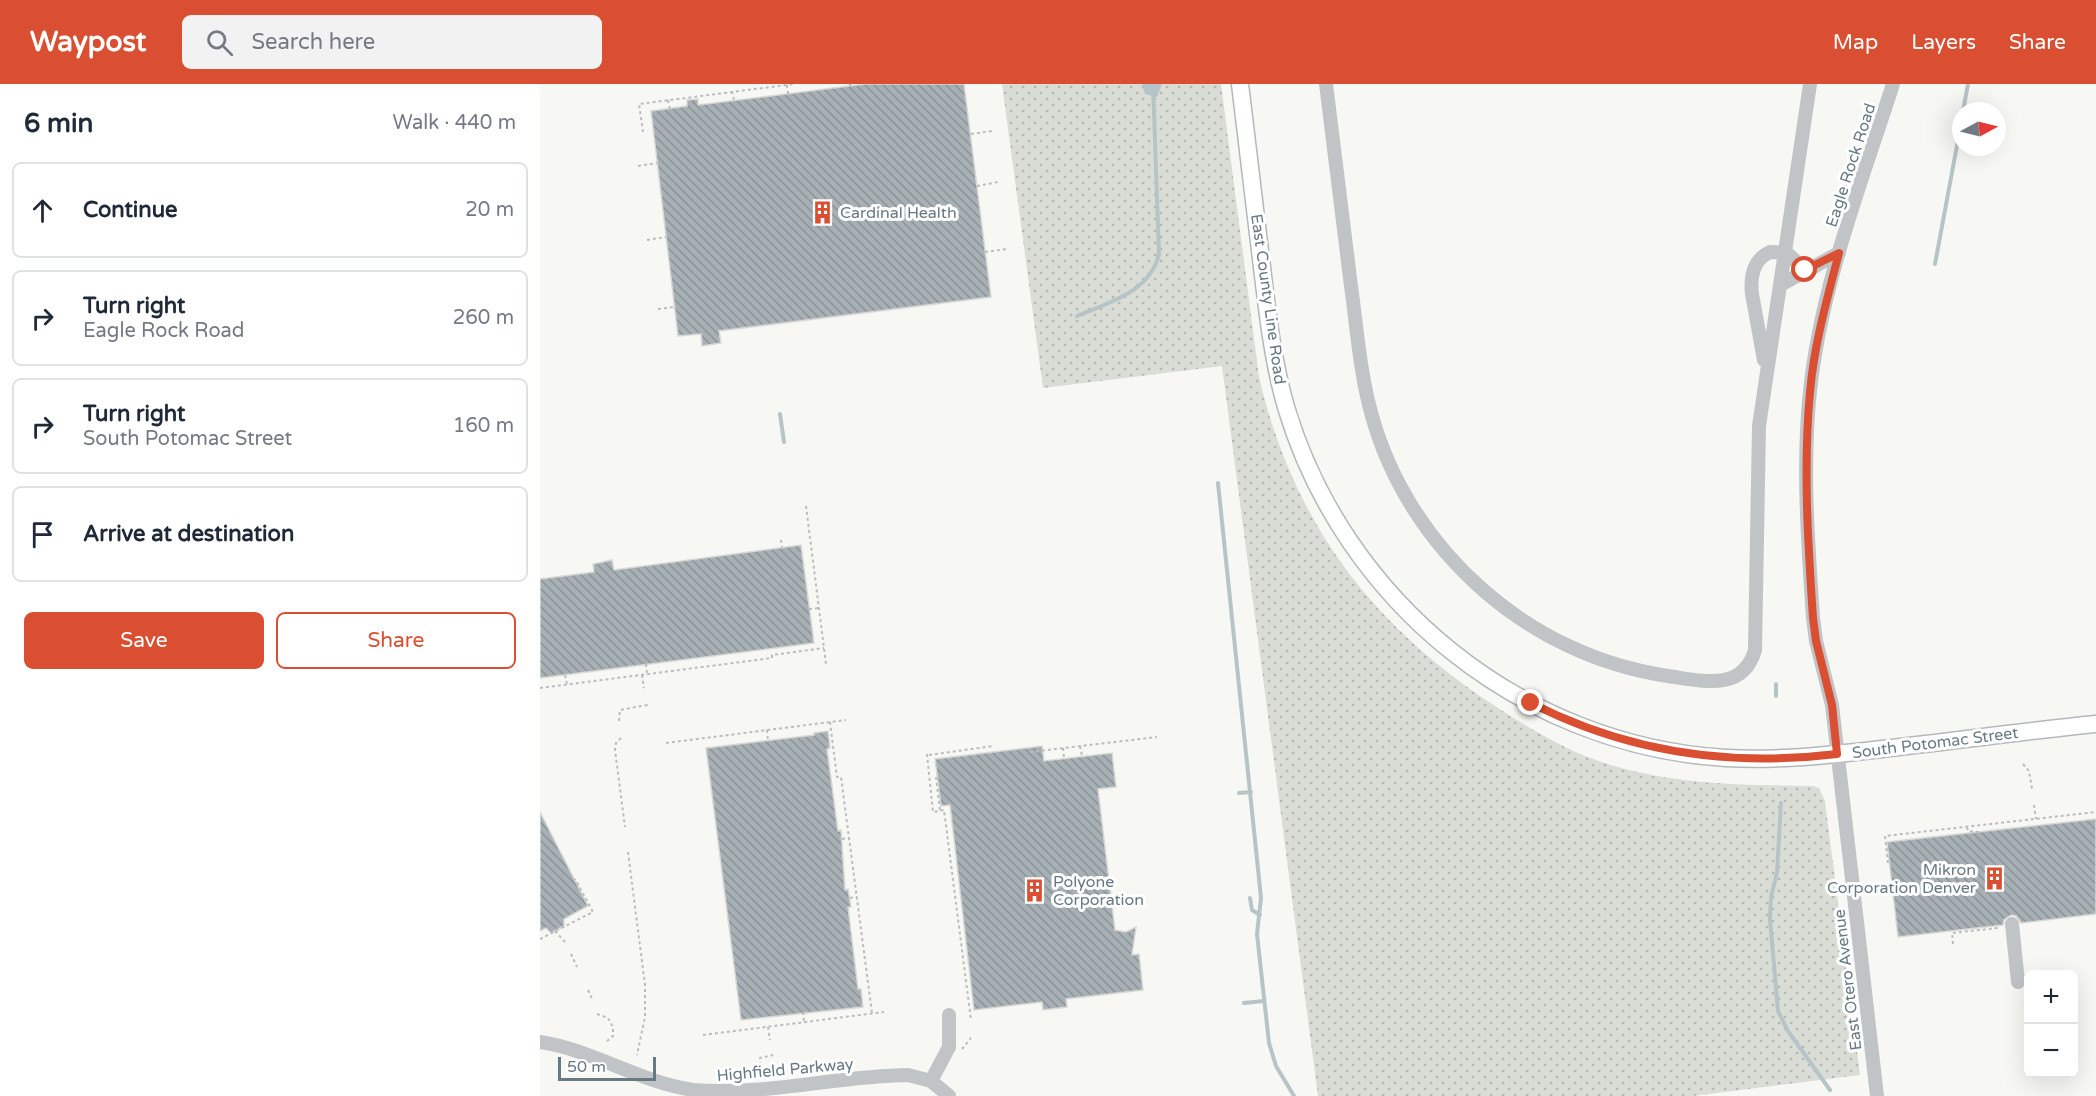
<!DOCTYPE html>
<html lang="en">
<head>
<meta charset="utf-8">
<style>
	body { margin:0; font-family:"Varela Round",sans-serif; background:#f2f2f3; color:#1f2937 }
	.controls { position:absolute; right:18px; bottom:18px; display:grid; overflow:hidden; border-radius:9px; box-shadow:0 6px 24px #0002 }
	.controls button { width:54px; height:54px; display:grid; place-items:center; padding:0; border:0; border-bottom:2px solid #e0e1e3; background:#fff; color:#1f2937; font:30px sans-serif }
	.compass { position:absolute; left:1412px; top:18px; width:54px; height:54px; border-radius:50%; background:#fff; box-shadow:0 6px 24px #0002; rotate:83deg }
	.scale { position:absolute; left:18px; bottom:15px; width:98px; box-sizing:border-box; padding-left:6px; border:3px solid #677983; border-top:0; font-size:16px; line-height:21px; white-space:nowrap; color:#677983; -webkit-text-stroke:4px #fff; paint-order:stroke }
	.stop { position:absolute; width:18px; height:18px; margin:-14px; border:4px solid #da4e31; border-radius:50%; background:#fff }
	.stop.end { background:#da4e31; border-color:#fff; box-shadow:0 2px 6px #0008 }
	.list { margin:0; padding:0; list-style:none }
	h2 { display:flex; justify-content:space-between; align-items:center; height:78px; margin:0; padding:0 24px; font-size:26px }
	h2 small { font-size:20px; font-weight:400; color:#747a83 }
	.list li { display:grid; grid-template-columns:39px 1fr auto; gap:18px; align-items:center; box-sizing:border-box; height:96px; margin:0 12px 12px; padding:0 12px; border:2px solid #e0e1e3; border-radius:9px }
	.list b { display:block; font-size:22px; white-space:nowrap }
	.list p { margin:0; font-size:20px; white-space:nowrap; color:#747a83 }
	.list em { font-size:20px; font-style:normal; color:#747a83 }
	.actions { display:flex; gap:12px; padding:18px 24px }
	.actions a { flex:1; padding:14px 0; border:2px solid #da4e31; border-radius:9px; text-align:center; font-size:21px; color:#da4e31 }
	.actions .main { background:#da4e31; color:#fff }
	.icon { flex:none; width:33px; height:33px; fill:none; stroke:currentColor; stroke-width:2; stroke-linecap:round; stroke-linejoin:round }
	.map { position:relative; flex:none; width:1556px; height:1012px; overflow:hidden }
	header { display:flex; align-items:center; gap:36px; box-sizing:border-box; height:84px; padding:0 30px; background:#da4e31; color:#fff }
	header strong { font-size:28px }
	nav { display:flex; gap:33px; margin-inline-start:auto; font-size:21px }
	.search { width:420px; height:54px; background:#f2f2f3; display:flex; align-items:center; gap:15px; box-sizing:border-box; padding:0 21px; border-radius:9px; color:#747a83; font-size:22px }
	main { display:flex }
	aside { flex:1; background:#fff }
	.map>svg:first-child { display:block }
</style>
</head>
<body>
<header>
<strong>Waypost</strong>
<div class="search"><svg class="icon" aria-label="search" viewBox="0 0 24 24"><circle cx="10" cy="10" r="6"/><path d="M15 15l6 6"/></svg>Search here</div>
<nav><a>Map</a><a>Layers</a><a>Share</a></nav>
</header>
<main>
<aside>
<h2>6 min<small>Walk · 440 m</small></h2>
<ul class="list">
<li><svg class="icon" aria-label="ahead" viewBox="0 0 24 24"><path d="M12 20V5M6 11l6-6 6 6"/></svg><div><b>Continue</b></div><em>20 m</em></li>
<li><svg class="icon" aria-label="right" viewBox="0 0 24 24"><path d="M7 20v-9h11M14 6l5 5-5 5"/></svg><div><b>Turn right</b><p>Eagle Rock Road</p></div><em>260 m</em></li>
<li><svg class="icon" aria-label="right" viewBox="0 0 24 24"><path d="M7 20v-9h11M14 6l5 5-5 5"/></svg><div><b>Turn right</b><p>South Potomac Street</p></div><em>160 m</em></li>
<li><svg class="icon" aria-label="arrive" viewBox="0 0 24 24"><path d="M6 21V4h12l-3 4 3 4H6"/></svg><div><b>Arrive at destination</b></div></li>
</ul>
<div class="actions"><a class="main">Save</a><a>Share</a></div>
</aside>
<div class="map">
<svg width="1556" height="1012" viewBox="0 0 1556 1012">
	<defs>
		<pattern id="grass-dots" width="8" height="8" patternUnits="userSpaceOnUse" patternTransform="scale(1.5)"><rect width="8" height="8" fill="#d9ddd5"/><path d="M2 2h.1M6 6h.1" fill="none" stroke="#b4b8b2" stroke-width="1.8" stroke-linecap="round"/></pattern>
		<pattern id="water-ripples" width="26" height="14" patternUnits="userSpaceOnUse" patternTransform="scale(1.5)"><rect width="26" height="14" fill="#b7c4c7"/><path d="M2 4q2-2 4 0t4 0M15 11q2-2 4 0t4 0" fill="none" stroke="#99a4a7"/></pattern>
		<pattern id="building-back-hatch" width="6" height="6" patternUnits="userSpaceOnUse" patternTransform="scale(1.5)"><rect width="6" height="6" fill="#a7b0b4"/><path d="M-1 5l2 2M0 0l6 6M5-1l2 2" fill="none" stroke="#8c9498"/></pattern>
	</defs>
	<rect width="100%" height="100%" fill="#f7f7f4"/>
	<path fill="url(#grass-dots)" d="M462 0H681L719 293C753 438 831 541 955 622 992 646 1029 669 1071 681 1137 701 1205 701 1273 702L1279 704 1285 717 1320 991 1153 1012H778L682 282 503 304Z"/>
	<path fill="url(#water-ripples)" d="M602 0H622L617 13 605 10Z"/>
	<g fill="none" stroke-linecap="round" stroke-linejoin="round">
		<path stroke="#b7c4c7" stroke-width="4" d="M1423 27 1428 0
			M1395 180 1421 40
			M537 232C570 218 610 208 619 170L613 0
			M240 330 244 358
			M678 399 721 814 717 850 729 959 736 982 754 1012
			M1236 600V612
			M699 709 711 708
			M1241 719 1237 789 1231 813 1230 835 1238 927 1248 947 1290 1006
			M710 814 712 826 720 831
			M704 919 724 917"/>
	</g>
	<path fill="url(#building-back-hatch)" stroke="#d8d8d6" stroke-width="1.5" d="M325 0H424L451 213 179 247 181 259 162 262 161 250 138 252 111 27 147 22V16L158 15V21Z
		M261 461 274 559 0 594V495L54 488 53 480 72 476 74 486Z
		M288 647 290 664 287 665 298 747 301 746 305 806 308 805 311 823H308L318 905H321L323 923 201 936 166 664 274 651V649Z
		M502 662 504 677 572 669 576 703 558 705 575 846 586 848 596 843 592 871 599 870 603 906 526 915 527 923 503 926 502 918 434 926 410 721 401 722 395 675Z
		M0 728 48 822 24 835V842L11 849 6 844 0 847Z
		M1556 735V830L1481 839 1476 832 1471 831 1464 836 1463 841 1358 853 1347 758Z"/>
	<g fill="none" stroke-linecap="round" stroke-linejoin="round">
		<defs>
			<path id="major" d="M700 0C707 58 714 117 721 175 727 224 732 275 746 323 804 518 982 662 1186 674 1239 677 1290 671 1342 665 1414 657 1485 647 1556 640"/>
		</defs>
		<use href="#major" stroke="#b3b8bb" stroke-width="19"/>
		<path stroke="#babdbf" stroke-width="2" stroke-dasharray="3 3" stroke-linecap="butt" d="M310 0V2
			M247 1 248 10
			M192 7 194 16
			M128 16 130 25
			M103 48 99 20 254 0
			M431 50 452 47
			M98 82 117 79
			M437 102 458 98
			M107 156 126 153
			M445 168 467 165
			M118 225 135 223
			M266 422 286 580
			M241 456 242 463
			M269 525 279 524
			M106 580 107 590
			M25 591 27 600
			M102 591 104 604
			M0 604 232 574V571L284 564
			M79 637 80 626 107 621V618
			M290 638 297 693H301L332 929
			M227 646 228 657
			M81 654 76 659 75 666 85 743
			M126 659 306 636
			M540 662 542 672
			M523 664 524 674
			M490 668 617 653
			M387 670 393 728 404 726 431 936
			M389 671 453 662
			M1483 680 1489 687 1492 705
			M396 693 400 726
			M1494 721 1496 735
			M1427 743 1428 747 1439 748
			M302 755 309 754
			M88 768 105 901V933L97 971
			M1348 779 1345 752 1556 728
			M310 814 317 813
			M15 847 25 858
			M0 855 53 828 35 795
			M1413 860 1412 849 1458 844
			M31 870 37 883
			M48 906 53 917
			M263 928 264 938
			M57 930 68 934 73 943V952L66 958
			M228 943 230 956
			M163 951 344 928
			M422 965 431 954
			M222 993 220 974 233 971"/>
		<path stroke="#c0c4c7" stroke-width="14" d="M786 0C794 67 803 135 811 202 817 245 820 290 832 332 870 467 989 572 1128 592 1163 597 1203 608 1215 566L1219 342 1270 0
			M1242 200 1299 169
			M1224 276 1212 210C1210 192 1213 176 1230 168L1247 169 1265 186
			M1472 840 1478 898
			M0 958C53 966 99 998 153 1006 224 1012 296 992 368 991L391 997 409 1012
			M391 997 409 963V931
			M1337 1012 1292 621 1276 557 1273 534C1268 459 1262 381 1270 307 1281 202 1321 100 1353 0"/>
		<use href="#major" stroke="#fff" stroke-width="16"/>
	</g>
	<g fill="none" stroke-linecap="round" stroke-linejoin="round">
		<path stroke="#da4e31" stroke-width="8" d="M991 619C1087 668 1191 683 1297 670L1292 621 1276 557 1273 534C1268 460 1263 383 1270 308 1274 261 1287 215 1299 169L1265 186"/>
	</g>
	<defs>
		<symbol id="building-bare" viewBox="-9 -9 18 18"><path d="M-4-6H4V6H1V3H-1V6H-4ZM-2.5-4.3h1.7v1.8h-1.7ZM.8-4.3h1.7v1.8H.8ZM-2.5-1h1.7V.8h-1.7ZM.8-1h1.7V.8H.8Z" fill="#da4e31" stroke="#fff" stroke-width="2.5" paint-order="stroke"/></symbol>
	</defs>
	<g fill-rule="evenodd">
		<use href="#building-bare" x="266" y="112" width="33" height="33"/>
		<use href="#building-bare" x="1438" y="778" width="33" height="33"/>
		<use href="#building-bare" x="478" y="790" width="33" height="33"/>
	</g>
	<g text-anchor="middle" stroke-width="6" stroke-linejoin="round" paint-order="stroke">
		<g font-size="16" fill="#677983" stroke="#fff">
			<text transform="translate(1310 81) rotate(-72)" y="6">Eagle Rock Road</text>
			<text transform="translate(729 215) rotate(82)" y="6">East County Line Road</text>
			<text transform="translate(1395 658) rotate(-7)" y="6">South Potomac Street</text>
			<text transform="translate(1307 896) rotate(-97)" y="6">East Otero Avenue</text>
			<text transform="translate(245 985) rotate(-5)" y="6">Highfield Parkway</text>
		</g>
		<g font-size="16" fill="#677983" stroke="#fff" text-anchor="start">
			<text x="300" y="134">Cardinal Health</text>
			<text x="1436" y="791" text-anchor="end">Mikron<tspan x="1436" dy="18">Corporation Denver</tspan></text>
			<text x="513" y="803">Polyone<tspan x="513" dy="18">Corporation</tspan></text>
		</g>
	</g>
</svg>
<div class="controls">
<button>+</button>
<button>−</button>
</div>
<svg class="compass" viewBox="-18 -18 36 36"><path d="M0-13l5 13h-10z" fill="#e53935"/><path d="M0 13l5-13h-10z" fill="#747a83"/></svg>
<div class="scale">50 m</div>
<div class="stop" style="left:1265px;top:186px"></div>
<div class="stop end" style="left:991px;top:619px"></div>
</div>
</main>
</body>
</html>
